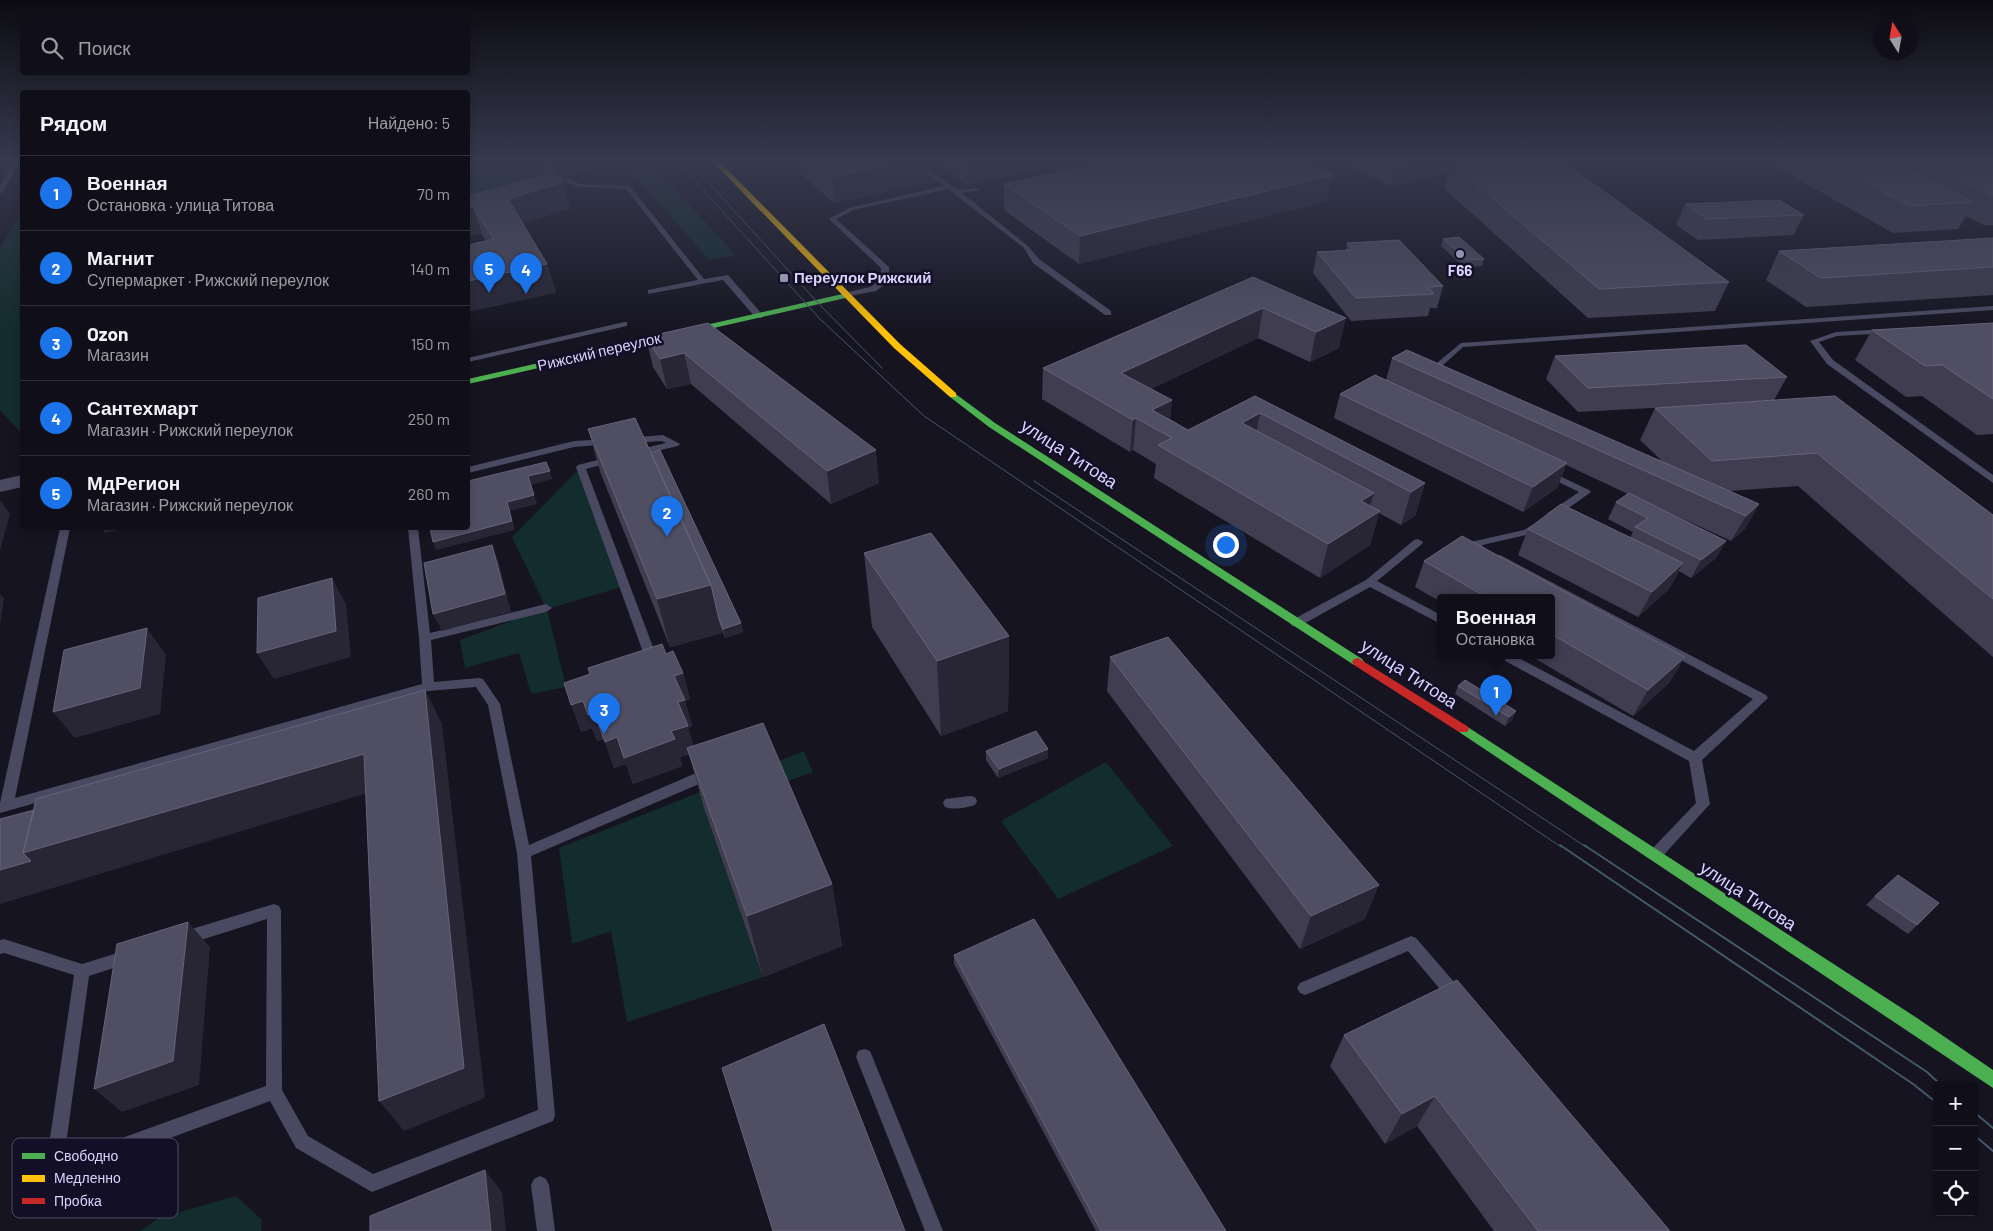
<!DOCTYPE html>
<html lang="ru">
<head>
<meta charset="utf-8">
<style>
	body { margin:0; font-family:Barlow,sans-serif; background:#1e1d26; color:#f1f3f6 }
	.controls { position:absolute; right:15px; bottom:15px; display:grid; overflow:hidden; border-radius:5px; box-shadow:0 2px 8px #0003 }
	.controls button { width:45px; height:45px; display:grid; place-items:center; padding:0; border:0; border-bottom:1px solid #302f38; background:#100f19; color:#f1f3f6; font:25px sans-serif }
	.compass { position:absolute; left:1873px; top:15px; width:45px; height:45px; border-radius:50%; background:#100f19; box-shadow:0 2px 8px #0003; rotate:349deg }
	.you { position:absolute; left:1225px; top:544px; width:18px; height:18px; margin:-12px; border:4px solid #fff; border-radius:50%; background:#1a73e8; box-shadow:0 0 0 8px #1a73e833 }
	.badge { display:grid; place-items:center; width:32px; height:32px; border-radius:50%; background:#1a73e8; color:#fff; font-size:16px; font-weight:700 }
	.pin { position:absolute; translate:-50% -41px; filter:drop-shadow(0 1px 2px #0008) }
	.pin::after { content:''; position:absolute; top:26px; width:18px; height:15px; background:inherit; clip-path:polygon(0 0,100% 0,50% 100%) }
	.popup { position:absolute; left:1437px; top:594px; width:118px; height:65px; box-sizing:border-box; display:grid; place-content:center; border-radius:5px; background:#100f19; filter:drop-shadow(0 1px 4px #0005); font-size:16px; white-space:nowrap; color:#9c9ca2 }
	.popup b { font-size:19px; color:#f1f3f6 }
	.popup::after { content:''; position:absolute; left:50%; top:100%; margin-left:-10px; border:10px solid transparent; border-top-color:#100f19 }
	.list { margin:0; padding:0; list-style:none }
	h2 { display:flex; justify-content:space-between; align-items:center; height:65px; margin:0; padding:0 20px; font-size:21px }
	h2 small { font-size:16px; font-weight:400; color:#9c9ca2 }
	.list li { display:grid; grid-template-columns:32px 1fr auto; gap:15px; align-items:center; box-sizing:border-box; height:75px; padding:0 20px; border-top:1px solid #302f38 }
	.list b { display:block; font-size:19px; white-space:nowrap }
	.list p { margin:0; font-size:16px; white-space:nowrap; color:#9c9ca2 }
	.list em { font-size:16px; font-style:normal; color:#9c9ca2 }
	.icon { flex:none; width:28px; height:28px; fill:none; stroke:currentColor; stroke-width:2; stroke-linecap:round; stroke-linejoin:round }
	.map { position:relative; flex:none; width:1993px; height:1231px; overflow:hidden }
	.search { position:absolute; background:#100f19; box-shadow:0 2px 8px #0003; left:20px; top:20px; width:450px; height:55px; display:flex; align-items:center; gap:12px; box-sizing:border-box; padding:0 18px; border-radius:5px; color:#9c9ca2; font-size:19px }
	.panel { position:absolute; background:#100f19; box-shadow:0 2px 8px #0003; left:20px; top:90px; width:450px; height:440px; border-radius:5px }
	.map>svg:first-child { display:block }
</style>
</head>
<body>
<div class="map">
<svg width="1993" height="1231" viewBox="0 0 1993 1231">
	<rect width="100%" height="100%" fill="#161421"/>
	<path fill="#132c2d" d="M468 161H588L587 170 503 207 468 213Z
		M651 164 736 255 709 260 631 171Z
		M22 212V432H20L0 410V248Z
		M581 467 625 586 547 609 566 687 531 694 519 653 465 668 460 640 546 608 512 537Z
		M804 751 813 772 705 811 763 977 627 1022 611 931 572 944 559 848Z
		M1106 762 1173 846 1058 899 1001 821Z
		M236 1196 262 1220 261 1231H140L159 1218Z"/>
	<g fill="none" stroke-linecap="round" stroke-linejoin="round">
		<path fill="#4a4962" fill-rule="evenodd" d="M13 161H19L3 192 0 194V186Z
			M538 161H545L559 176 581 184 630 186 704 279 728 275 762 314V318H756L723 280 648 294V290L698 280 626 189 578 187 555 178Z
			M907 161H915L958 190 979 188V190L962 193 1028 246 1039 259 1111 311V315H1105L1033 263 1024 248 948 189 853 210 836 219 889 267V281L876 291 844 297V293L870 287 881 280V268L829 219 849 208 944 186Z
			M1993 306V310L1463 347 1432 375H1426L1425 373 1461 343Z
			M624 322H627V326L468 362V358Z
			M1886 329H1889V333L1837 336 1819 342 1833 360 1993 475V483L1827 364 1810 341 1836 332Z
			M663 435 680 444 678 446 635 456 630 453 632 451 666 443 662 441 631 443 628 442V438Z
			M607 439 610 440V444L574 447 468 473V467L574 441Z
			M613 456 616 457V461L586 469 659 663 653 667 647 663 576 467 578 465Z
			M1547 470 1589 490 1591 492 1556 517H1548L1547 515 1548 513 1579 492 1544 475 1542 473Z
			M1539 521 1544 524 1531 534 1482 545 1484 548 1483 550H1475L1465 545 1466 543 1524 530Z
			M60 528H70L15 798 422 684 419 638 408 528H418L430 633 546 604 552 608 546 612 431 640 434 682 479 678 483 679 500 704 529 845 703 770 708 769 713 770 715 774 713 778 531 856 555 1115 553 1121 372 1192 296 1148 270 1101 54 1181 48 1178 45 1172 74 975 4 953 0 954V940L4 939 82 964 127 950 132 952 135 957 132 962 89 976 64 1159 266 1086 267 919 185 945 180 943 178 938 180 933 185 931 274 904 279 906 281 910 282 1090 308 1136 373 1174 538 1110 517 853 488 705 476 687 428 691 0 813V803Z
			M1418 539 1423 542 1422 544 1377 581 1441 615V624L1370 587 1300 626H1292L1290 623 1292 620 1366 580 1414 540Z
			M1500 555 1766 695 1768 698 1702 760 1710 804 1660 859 1655 861 1650 859 1648 855 1650 851 1696 803 1689 761 1500 658 1498 655H1513L1694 751 1753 699 1496 560 1495 558 1496 556Z
			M970 796 975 797 977 801 975 805C966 808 954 810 945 807L943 803 945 799Z
			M1411 936 1416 938 1461 990 1463 995 1461 1000 1455 1002 1449 1000 1408 951 1310 993 1305 995 1300 993 1297 988 1300 983Z
			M864 1049 870 1051 943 1231H925L856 1057 858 1051Z
			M540 1176 546 1179 549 1185 555 1231H537L531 1185 534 1179Z"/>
		<path fill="#4a4962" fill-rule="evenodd" d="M22 475V487L0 492V480Z"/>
		<path fill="#4caf50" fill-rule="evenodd" d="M847 293 851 295 850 297 468 384V379Z
			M953 392 995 423 1362 659 1364 662 1362 665H1354L989 427 950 397V393Z
			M1463 724 1917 1018 1993 1070V1088L1459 732 1457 729 1459 726Z"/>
		<path fill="#ffc107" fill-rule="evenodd" d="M712 161H719L900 344 956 393V397H950L894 348Z"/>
		<path fill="#c62828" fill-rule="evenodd" d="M1358 658 1467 726 1469 729 1467 732H1459L1354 665 1352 662 1354 659Z"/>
		<path stroke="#43596b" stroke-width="1" d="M677 161 820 319 924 416 1561 847
			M689 161 818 303 882 368
			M1034 481 1586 847"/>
		<path stroke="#43596b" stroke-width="2" d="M1560 845 1913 1084 1937 1103
			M1584 845 1927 1072 1941 1085
			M1974 1112 1993 1128
			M1974 1135 1993 1151"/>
	</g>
	<path fill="#403d50" d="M799 161H927V183L834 203 800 173Z
		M935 161H1045V167L967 184Z
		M1353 161H1479V162L1729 282 1715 311 1588 318 1445 189 1449 173 1391 186 1352 167Z
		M1769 161H1993V225H1984L1966 216 1958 229 1893 233 1768 162Z
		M1137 163 1333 175 1327 201 1079 264 1004 210V184Z
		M468 195 570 208 523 223 547 264 556 293 486 241 482 234Z
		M1685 204 1804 215 1793 235 1698 240 1676 225Z
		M1993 238V295L1806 307 1766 280 1779 251Z
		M1443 239 1484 259 1482 266 1464 267 1441 246Z
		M1347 243 1443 286 1437 308H1430L1428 316 1351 321 1313 273 1317 252 1346 250Z
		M1253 277 1339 348 1310 362 1258 338 1151 389 1172 400 1170 419 1188 430 1255 396 1425 483 1415 516 1401 525 1379 513 1370 545 1320 578 1154 478 1156 464 1133 450 1130 452 1042 399 1043 368Z
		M708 323 879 483 831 504 691 384 667 389 653 367 646 337Z
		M1993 323V434L1977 435 1922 396 1906 397 1855 360 1872 330Z
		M1555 356 1787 377 1774 400 1993 515V657L1798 486 1730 491 1759 504 1745 529 1731 541 1651 504 1726 541 1716 558 1691 578 1679 571 1669 589 1638 617 1518 555 1528 529 1630 538 1633 532 1608 519 1616 502 1628 494 1566 465 1557 488 1523 512 1334 418 1340 394 1386 380 1392 358 1662 461 1640 440 1655 408 1688 406 1578 412 1546 379Z
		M588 429 741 623 743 632 725 638 721 628 722 633 670 647 601 474Z
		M1462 536 1685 657 1669 683 1633 716 1529 655H1551V597H1441V602L1415 587 1424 561Z
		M864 553 1009 636 1008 711 941 736 872 627Z
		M666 654 683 673 690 699 685 701 692 726 688 728 693 745 832 884 842 946 763 977 705 811 689 754 680 757 682 766 633 784 626 764 614 768 604 739 597 741 592 728 581 732Z
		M1110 657 1365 919 1300 949 1107 691Z
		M1458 686 1516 711 1512 720 1505 726 1455 694Z
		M986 751 1048 758 998 778 986 760Z
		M1875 896 1939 903 1908 934 1866 905Z
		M954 955 1226 1231H1096L954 964Z
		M1344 1035 1670 1231H1494L1417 1126 1385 1144 1330 1066Z"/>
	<path fill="#282635" d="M907 161H927V183L834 203 832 177Z
		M982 161H1045V167L967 184V164Z
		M1420 161H1479L1477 167 1452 164 1449 173 1391 186 1395 167Z
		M1333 175 1327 201 1079 264 1080 236Z
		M563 182 570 208 516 226 508 199Z
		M473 207 482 234 468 237V208Z
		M547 264 556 293 468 312V281Z
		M1263 308 1258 338 1119 404 1121 373Z
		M1346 318 1339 348 1310 362 1316 332Z
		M684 353 691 384 667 389 660 359Z
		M1172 400 1168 432 1152 410Z
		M1260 413 1254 445 1242 423Z
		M1136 418 1133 450 1130 452 1133 420Z
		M876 450 879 483 831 504 827 471Z
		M1567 463 1557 488 1523 512 1533 487Z
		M550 471 552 479 531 485 537 504 510 511 515 530 436 550 433 542 528 476Z
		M1425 483 1415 516 1401 525 1411 492Z
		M1374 493 1366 520 1380 511 1370 545 1320 578 1328 544 1361 501Z
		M0 500 10 514 0 550Z
		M1759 504 1745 529 1731 541 1746 516Z
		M101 528H129L105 533Z
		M1726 541 1716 558 1691 578 1701 560Z
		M492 545 499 563 511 612 442 631 433 614Z
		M1683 563 1669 589 1638 617 1652 592Z
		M332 578 346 604 351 657 274 679 257 653Z
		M711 585 722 633 670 647 657 599Z
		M0 594 4 598 0 624Z
		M741 623 743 632 725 638 723 629Z
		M147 628 166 655 160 714 75 738 53 712Z
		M1009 636 1008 711 941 736 937 661Z
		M1685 657 1669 683 1633 716 1648 690Z
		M683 673 690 699 685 701 692 726 688 728 695 752 687 748 689 754 680 757 682 766 633 784 624 758 671 731 678 702 674 676Z
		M425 690 442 724 485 1098 404 1131 379 1101Z
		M583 701 594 713 604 739 597 741 592 728 581 732 571 705Z
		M1516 711 1512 720 1505 726 1509 717Z
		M617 737 626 764 614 768 605 742Z
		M1048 749V758L998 778 999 769Z
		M364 754 384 788 0 904V870L23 853Z
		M832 884 842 946 763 977 747 916Z
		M1379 885 1365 919 1300 949 1311 916Z
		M188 922 210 947 199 1085 122 1112 94 1089Z
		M1435 1096 1417 1126 1385 1144 1402 1114Z
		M485 1170 502 1192 506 1231H491Z"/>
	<path fill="#504e63" stroke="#66637b" d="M813 161H907L832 177Z
		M963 161H982L967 164Z
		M1111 161H1133L1137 163 1147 161H1304L1333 175 1080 236 1004 184Z
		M1384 161H1420L1395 167Z
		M1503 161H1562L1729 282 1599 289 1452 164Z
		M1825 161H1891L1974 202 1909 206Z
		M1923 161H1993V195Z
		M547 174 563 182 508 199 547 264 468 281V245L494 239 473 207 468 208V195L489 191Z
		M1779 200 1804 215 1707 219 1685 204Z
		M1459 237 1484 259 1466 260 1443 239Z
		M1993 238V267L1821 278 1779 251Z
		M1399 240 1443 286 1428 287 1434 294 1356 298 1317 252 1353 250 1347 243Z
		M1253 277 1346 318 1316 332 1263 308 1121 373 1172 400 1152 410 1188 430 1255 396 1425 483 1411 492 1260 413 1242 423 1374 493 1361 501 1380 511 1328 544 1158 445 1172 438 1136 418 1133 420 1043 368Z
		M708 323 876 450 827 471 684 353 660 359 646 337Z
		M1993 323V399L1942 365 1925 366 1872 330Z
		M1746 345 1787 377 1588 388 1555 356Z
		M1407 350 1759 504 1746 516 1392 358Z
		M1375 375 1567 463 1533 487 1340 394Z
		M1835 396 1993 515V599L1817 453 1712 461 1655 408Z
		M635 418 711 585 657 599 588 429Z
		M660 450 741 623 723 629 719 619 711 585 651 453Z
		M546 462 550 471 528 476 534 495 507 502 512 521 433 542 430 528H468V481Z
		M1629 493 1726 541 1701 560 1635 527 1648 518 1616 502Z
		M1561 504 1683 563 1652 592 1528 529Z
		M931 533 1009 636 937 661 864 553Z
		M1462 536 1685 657 1648 690 1551 634V597H1486L1424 561Z
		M492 545 505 594 433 614 424 563Z
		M332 578 336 631 257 653 258 598Z
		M147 628 140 688 53 712 64 650Z
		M1168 637 1379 885 1311 916 1110 657Z
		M662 644 666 654 673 651 683 673 674 676 685 700 678 702 688 726 671 731 675 739 624 758 617 737 605 742 594 713 588 715 583 701 571 705 564 683 590 674 588 668Z
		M1465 680 1516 711 1509 717 1458 686Z
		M425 690 464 1068 379 1101 364 754 23 853 36 799Z
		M763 723 832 884 747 916 687 748Z
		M1036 731 1048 749 999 769 986 751Z
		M34 810 23 853 31 861 0 870V819Z
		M1898 875 1939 903 1917 925 1875 896Z
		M1034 919 1226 1231H1101L954 955Z
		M188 922 173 1061 94 1089 117 944Z
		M1457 980 1670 1231H1538L1435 1096 1402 1114 1344 1035Z
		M824 1024 905 1231H773L722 1068Z
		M485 1170 491 1231H370V1216Z"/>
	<linearGradient id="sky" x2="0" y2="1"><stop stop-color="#0c0b12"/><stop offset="0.48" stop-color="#363a4e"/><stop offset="1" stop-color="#363a4e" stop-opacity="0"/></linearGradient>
	<rect width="1993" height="334" fill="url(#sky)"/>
	<g fill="#9591b1" stroke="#130f26" stroke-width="2">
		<circle cx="1460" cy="254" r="5"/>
		<rect x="779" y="273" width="10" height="10" rx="2.5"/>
	</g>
	<g text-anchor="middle" stroke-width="5" stroke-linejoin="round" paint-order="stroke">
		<g font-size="15" font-weight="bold" fill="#d9d4ff" stroke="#130f26">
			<text x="1460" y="276">F66</text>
			<text x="794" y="283" text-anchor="start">Переулок Рижский</text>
		</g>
		<g font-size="15" fill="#d9d4ff" stroke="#130f26">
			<text transform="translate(599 352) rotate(-13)" y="5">Рижский переулок</text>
		</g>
		<g font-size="18" fill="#d9d4ff" stroke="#130f26">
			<text transform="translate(1069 454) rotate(33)" y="6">улица Титова</text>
			<text transform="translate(1409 674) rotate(33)" y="6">улица Титова</text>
			<text transform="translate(1748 896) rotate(33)" y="6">улица Титова</text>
		</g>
	</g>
	<rect x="12" y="1138" width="166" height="80" rx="8" fill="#130f26" stroke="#4e4a67" stroke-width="1"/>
	<rect x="22" y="1153" width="23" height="6" fill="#4caf50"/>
	<rect x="22" y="1175" width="23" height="7" fill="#ffc107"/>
	<rect x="22" y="1198" width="23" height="6" fill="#c62828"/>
	<g font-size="14" fill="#d9d4ff">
		<text x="54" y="1161">Свободно</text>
		<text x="54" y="1183">Медленно</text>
		<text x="54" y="1206">Пробка</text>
	</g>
</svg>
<div class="controls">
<button>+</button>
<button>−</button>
<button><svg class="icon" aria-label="locate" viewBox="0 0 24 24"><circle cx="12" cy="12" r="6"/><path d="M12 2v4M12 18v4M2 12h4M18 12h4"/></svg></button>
</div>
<svg class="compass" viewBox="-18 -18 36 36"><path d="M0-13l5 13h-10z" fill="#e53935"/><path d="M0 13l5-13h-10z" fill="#9c9ca2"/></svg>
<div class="you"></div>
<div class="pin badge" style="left:1496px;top:716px">1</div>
<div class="popup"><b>Военная</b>Остановка</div>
<div class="pin badge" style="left:667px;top:537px">2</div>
<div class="pin badge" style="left:604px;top:734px">3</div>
<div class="pin badge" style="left:526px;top:294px">4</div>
<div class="pin badge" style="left:489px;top:293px">5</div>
<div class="search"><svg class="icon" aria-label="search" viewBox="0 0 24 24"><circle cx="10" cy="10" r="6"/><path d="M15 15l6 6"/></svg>Поиск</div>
<section class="panel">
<h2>Рядом<small>Найдено: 5</small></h2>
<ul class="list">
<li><span class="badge">1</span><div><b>Военная</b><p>Остановка · улица Титова</p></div><em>70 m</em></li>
<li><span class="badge">2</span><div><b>Магнит</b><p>Супермаркет · Рижский переулок</p></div><em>140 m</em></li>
<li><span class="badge">3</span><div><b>Ozon</b><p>Магазин</p></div><em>150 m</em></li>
<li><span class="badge">4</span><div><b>Сантехмарт</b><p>Магазин · Рижский переулок</p></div><em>250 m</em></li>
<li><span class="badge">5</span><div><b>МдРегион</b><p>Магазин · Рижский переулок</p></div><em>260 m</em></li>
</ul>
</section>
</div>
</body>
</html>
